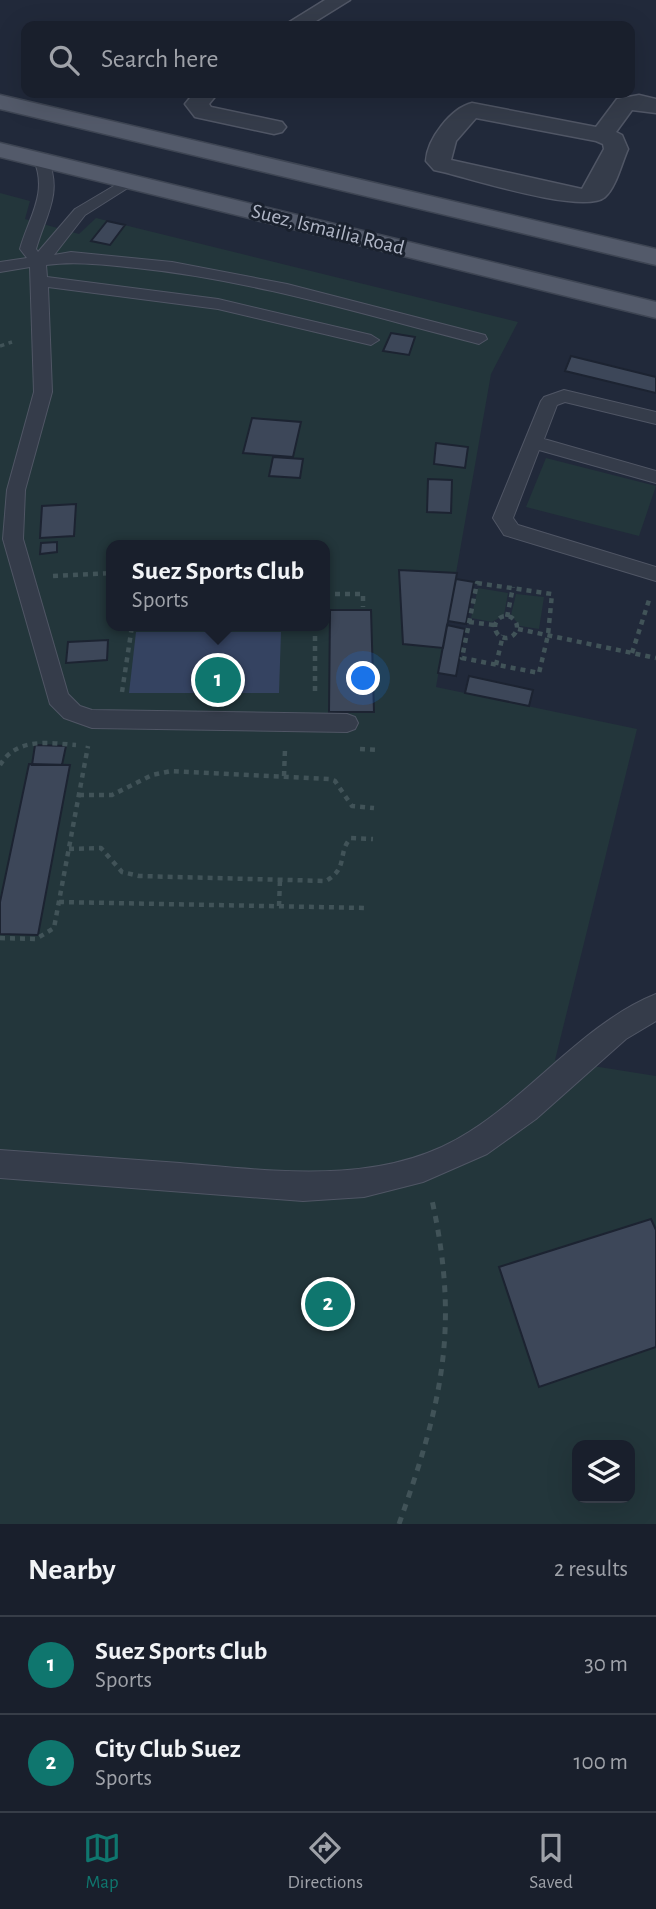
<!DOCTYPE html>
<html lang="en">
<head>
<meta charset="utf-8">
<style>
	body { margin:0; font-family:"Alegreya Sans",sans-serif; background:#262c38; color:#f1f3f6 }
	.controls { position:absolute; right:21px; bottom:21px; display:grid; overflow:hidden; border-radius:14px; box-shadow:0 7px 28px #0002 }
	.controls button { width:63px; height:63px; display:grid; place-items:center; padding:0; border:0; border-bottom:2px solid #373d48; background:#191f2c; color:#f1f3f6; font:35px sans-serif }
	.you { position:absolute; left:364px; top:679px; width:24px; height:24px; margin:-18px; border:5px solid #fff; border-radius:50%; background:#1a73e8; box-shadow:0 0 0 10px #1a73e833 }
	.badge { display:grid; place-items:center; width:46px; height:46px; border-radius:50%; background:#0f766e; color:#fff; font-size:23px; font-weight:700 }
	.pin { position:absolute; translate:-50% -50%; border:4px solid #fff; box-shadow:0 2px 7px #0006 }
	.popup { position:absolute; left:106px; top:540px; width:224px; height:91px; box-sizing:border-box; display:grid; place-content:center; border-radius:14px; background:#191f2c; filter:drop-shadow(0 2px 5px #0005); font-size:23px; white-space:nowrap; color:#9fa2a9 }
	.popup b { font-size:26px; color:#f1f3f6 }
	.popup::after { content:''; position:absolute; left:50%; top:100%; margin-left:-14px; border:14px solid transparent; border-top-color:#191f2c }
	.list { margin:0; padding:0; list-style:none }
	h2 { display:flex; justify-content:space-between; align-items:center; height:91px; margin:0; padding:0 28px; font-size:30px }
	h2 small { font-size:23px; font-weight:400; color:#9fa2a9 }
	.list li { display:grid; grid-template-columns:46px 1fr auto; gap:21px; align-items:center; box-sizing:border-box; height:98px; padding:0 28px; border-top:2px solid #373d48 }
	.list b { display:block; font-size:26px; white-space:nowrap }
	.list p { margin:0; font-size:23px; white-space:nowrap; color:#9fa2a9 }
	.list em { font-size:23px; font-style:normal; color:#9fa2a9 }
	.icon { flex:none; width:38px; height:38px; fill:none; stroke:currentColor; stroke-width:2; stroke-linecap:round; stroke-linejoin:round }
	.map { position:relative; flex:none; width:656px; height:1524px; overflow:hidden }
	.search { position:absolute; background:#191f2c; box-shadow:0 7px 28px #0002; left:21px; right:21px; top:21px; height:77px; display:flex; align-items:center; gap:18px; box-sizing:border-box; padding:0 24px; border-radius:14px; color:#9fa2a9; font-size:26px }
	.sheet { height:287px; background:#191f2c }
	nav { display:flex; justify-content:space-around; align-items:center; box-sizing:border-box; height:98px; border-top:2px solid #373d48; background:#191f2c; font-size:19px; color:#9fa2a9 }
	nav a { display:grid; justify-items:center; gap:4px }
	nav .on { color:#0f766e }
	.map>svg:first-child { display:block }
</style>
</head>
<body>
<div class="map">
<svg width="656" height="1524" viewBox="0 0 656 1524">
	<rect width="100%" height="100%" fill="#21293a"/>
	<path fill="#23363b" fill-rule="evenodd" d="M0 193 30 201 25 219 79 234 96 218 518 322 491 374 436 687 637 729 555 1060 656 1076V1524H0ZM111 545H325V626H111ZM577 1445H630V1498H577Z
		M546 458 656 486 639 536 526 507Z
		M478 588 508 593 504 615 492 622 471 618Z
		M516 594 544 597 539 629 520 626 511 615Z"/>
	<path fill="#354361" d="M136 632H281L279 693H129Z"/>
	<path fill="#3d4759" stroke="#1c2331" stroke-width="2" d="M107 221 125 225 110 245 91 241Z
		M391 333 415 337 409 355 383 351Z
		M571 356 656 377V393L565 371Z
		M252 418 301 422 293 457 243 453Z
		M436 443 468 447 465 468 434 464Z
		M273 457 303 459 300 478 269 476Z
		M428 479 452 480 451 513 427 512Z
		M76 504 74 536 40 538 42 506Z
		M57 542V552L40 554 41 543Z
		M399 570 457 573 443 648 403 644Z
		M456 579 474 582 466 624 448 621Z
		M330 610H371L374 712H329Z
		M447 625 465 629 456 676 438 673Z
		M108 640 107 660 66 663 68 642Z
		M469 676 533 690 529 706 465 693Z
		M35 745 66 746 62 765H32Z
		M29 764 70 765 38 935 0 934V902Z
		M651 1219 656 1230V1347L539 1387 499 1267Z"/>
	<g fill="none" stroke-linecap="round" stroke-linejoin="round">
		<defs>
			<path id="lane" d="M41 156 48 160C63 193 45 217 36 249L38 252 75 209 129 177 134 178V184L85 215 54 255 71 252 172 262 287 284 485 335 487 339 479 344C365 315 253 280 136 268 105 265 76 261 46 265L47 277 218 299 371 335 379 340 371 345 218 309 48 287 52 392 25 490 23 539 68 694 80 706 92 710 347 714 355 717 358 723 355 729 347 732 92 728 64 718 50 704 3 539 7 490 34 392 30 267 0 272V262L27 258 20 249C29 217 48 193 34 160Z
				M564 390 656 412V424L565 402 557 405 544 439 656 471V483L539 450 513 518 518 525 656 567V581L504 535 493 518 541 401 544 397Z
				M656 994V1021L626 1039 536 1119 487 1154 423 1182 364 1197 303 1201 0 1178V1150C60 1154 120 1159 180 1163 275 1171 384 1187 469 1132 533 1092 586 1022 656 994Z"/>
			<path id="street" d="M325 0H350L308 26H283Z
				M194 93H218L209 104 211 107 282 122 286 127 282 132 274 134 195 117 185 104Z
				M639 95 656 99V113L632 110 616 132 622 135 628 149C622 162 616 188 605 197 584 215 472 179 443 172L434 170 426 161C427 139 451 108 472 103L596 127 617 99ZM476 118 596 141 603 144 604 149 582 189 451 160 456 141Z"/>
			<path id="primary" d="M0 95 656 249V265L0 109Z
				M0 143 656 302V318L0 157Z"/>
		</defs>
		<use href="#lane" stroke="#505665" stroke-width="2"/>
		<use href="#street" stroke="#505665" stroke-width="3"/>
		<use href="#primary" stroke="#3e4553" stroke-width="3"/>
		<path stroke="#415358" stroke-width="3.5" stroke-dasharray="4.5 4.5" stroke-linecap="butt" d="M0 346 12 342
			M172 545 187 542 309 545"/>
		<path stroke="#415358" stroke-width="4.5" stroke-dasharray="5 5" stroke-linecap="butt" d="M53 576 111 573
			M477 583 552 594 548 635 539 673 462 658Z
			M325 594H363V607
			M495 627a11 11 0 1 1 22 0a11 11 0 1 1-22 0Z
			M507 617 513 587
			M469 622 494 625
			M315 626V693
			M518 629 656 658
			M632 653 650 597
			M496 665 503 635
			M122 692 132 626
			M360 749 378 750
			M0 765C17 737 48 743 76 745
			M284 776 285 749
			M79 795H112L152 775 171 771 329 779 335 781 352 806 374 808
			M69 849 101 848 122 872 139 876 326 881C349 868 337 852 351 838L373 839
			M59 902 368 908
			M279 906 280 880
			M0 938 36 939 54 928 88 746"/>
		<path stroke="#415358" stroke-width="5" stroke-dasharray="7 7" stroke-linecap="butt" d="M399 1524C442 1403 460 1328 432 1200"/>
		<use href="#lane" fill="#353c4a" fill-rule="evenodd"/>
		<use href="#street" fill="#353c4a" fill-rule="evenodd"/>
		<use href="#primary" fill="#535a6a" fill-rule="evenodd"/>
	</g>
	<g text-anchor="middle" stroke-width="6" stroke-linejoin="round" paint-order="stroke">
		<g font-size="21" fill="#b0b6c6" stroke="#1a212e">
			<text transform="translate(328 229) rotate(14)" y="7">Suez, Ismailia Road</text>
		</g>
	</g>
</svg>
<div class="controls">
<button><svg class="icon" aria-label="layers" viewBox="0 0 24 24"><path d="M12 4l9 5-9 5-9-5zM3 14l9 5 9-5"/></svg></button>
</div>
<div class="you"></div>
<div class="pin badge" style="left:218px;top:680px">1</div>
<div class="popup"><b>Suez Sports Club</b>Sports</div>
<div class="pin badge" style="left:328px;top:1304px">2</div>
<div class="search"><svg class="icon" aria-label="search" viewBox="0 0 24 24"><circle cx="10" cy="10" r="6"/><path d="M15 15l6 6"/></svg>Search here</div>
</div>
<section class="sheet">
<h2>Nearby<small>2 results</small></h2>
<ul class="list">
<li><span class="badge">1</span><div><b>Suez Sports Club</b><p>Sports</p></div><em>30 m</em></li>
<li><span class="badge">2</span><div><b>City Club Suez</b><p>Sports</p></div><em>100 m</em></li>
</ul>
</section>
<nav>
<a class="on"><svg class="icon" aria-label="map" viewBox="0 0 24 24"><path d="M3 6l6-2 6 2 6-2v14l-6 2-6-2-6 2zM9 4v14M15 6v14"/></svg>Map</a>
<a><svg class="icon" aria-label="directions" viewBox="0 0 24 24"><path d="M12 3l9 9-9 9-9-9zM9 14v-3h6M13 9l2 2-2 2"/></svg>Directions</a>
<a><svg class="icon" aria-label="saved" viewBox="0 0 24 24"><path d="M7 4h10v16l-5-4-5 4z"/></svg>Saved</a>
</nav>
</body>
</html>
